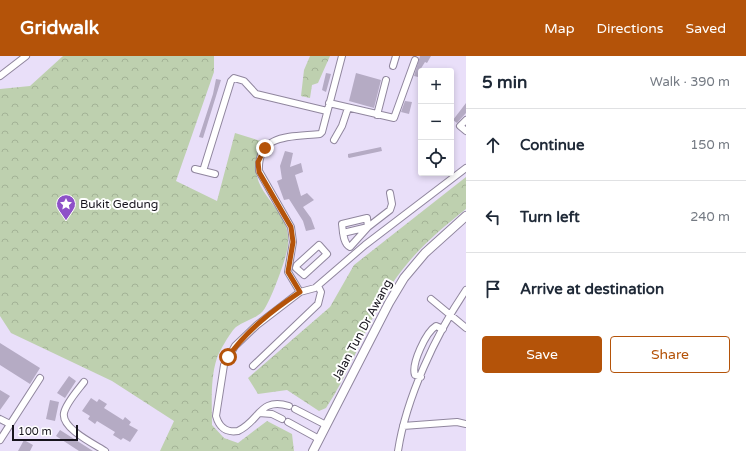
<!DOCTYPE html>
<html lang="en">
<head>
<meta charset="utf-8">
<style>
	body { margin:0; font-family:"Varela Round",sans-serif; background:#f6f6f7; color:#1f2937 }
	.controls { position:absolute; right:12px; top:12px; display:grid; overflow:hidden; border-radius:4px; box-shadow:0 2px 6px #0003 }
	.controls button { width:36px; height:36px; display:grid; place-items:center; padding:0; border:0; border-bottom:1px solid #e0e1e3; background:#fff; color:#1f2937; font:20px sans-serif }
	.scale { position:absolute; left:12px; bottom:10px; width:66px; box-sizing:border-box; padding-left:4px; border:2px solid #17141d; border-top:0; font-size:11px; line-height:14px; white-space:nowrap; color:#17141d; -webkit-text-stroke:3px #fff; paint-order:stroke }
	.stop { position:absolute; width:12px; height:12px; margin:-9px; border:3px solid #b45309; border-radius:50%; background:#fff }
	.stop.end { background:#b45309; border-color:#fff; box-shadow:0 1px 4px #0008 }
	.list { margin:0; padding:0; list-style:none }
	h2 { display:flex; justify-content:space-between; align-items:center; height:52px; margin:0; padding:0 16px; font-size:17px }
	h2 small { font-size:13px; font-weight:400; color:#747a83 }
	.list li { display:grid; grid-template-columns:26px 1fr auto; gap:12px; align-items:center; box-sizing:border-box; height:72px; padding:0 16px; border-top:1px solid #e0e1e3 }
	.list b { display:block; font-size:15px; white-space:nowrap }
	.list em { font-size:13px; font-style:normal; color:#747a83 }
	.actions { display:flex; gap:8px; padding:12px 16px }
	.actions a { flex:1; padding:9px 0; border:1px solid #b45309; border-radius:4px; text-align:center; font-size:14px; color:#b45309 }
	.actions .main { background:#b45309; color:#fff }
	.icon { flex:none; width:22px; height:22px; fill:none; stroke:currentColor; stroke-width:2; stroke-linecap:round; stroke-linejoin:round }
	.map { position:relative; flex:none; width:466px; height:395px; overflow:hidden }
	header { display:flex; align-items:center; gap:24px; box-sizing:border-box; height:56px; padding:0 20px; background:#b45309; color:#fff }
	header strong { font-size:19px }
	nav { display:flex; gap:22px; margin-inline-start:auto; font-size:14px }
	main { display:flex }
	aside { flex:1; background:#fff }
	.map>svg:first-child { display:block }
</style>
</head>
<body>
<header>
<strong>Gridwalk</strong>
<nav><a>Map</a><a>Directions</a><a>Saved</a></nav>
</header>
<main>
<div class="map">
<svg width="466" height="395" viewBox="0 0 466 395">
	<defs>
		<pattern id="forest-crowns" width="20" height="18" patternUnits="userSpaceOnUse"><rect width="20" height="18" fill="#bed0af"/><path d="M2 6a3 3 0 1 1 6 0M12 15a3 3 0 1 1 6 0" fill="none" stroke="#a3b296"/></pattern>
	</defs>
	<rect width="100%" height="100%" fill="#e9dff9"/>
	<path fill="url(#forest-crowns)" d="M63 0H214V16L176 125 217 145 235 77 264 86C236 137 292 146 288 188 288 199 269 250 262 256 255 263 244 265 236 271 231 275 219 296 217 302 210 323 212 348 212 369L224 382 238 387 267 365 292 378 294 395H160L174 365 112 325 11 277 0 260V33L30 30Z
		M310 0H330L318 27 312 29 310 42 301 40 304 14Z
		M466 121V153C432 180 406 203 384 241 363 277 349 317 326 352L319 355 287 334 258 338 248 322 330 251 354 209Z"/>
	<path fill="#b5abc4" d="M420 0H431L427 7 425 6 420 14 418 21 414 20Z
		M326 17 331 18 326 36 322 34Z
		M356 17 381 24 374 52 349 45Z
		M216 23 221 24 203 82 199 81 213 38Z
		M405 45 412 46 409 58 401 56Z
		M466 47V57L457 67 453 64Z
		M381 91 382 95 349 102 348 101V98Z
		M285 95 293 97 290 111 301 107 303 116 295 119 301 140 307 137 314 144 303 151 311 162 315 173 306 175 303 165 289 143 284 144 277 125 282 123 280 110Z
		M0 287 40 312 30 328 0 309Z
		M69 320 76 325 65 342 57 337Z
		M0 334 10 340 0 354Z
		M91 342 97 346 99 343 107 348 104 352 123 364 125 361 131 366 129 369 138 374 130 386 123 382 121 384 113 379 115 376 97 365 95 368 88 363 90 360 82 355Z
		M50 344 59 346 55 365 46 363Z
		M60 374 93 395H79L56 380Z
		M24 384 33 389 30 395H18Z"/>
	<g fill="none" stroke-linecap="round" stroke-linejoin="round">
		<defs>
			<path id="minor" d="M393 10 396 0
				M0 20 26 0
				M329 47 394 62 415 4
				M377 59 386 24
				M466 64 460 70 466 75
				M334 84 342 70 348 52
				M195 113 215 118
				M203 115 231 25 234 22 244 25 256 38 327 55
				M343 177 368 171 367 162 342 168C343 175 343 188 350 191L368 171 390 154 392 148 390 137
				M319 189 327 198 304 219 296 212 297 209Z
				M300 236 288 216 293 186 291 171 259 115C257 77 292 81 320 78L322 76 342 0
				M431 243 466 272
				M253 310 318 248 321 236 318 230
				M421 321 415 319C411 308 426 276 436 270L443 273
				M84 326C78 334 66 347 64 357 61 372 94 388 105 395
				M289 350C259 341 260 365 238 375 226 377 219 371 216 360L224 309 235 290 257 269 300 236 315 232 365 189 466 112
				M295 353 326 369
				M259 357 272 358 282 363
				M0 363 10 368
				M288 366 319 383
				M403 370 457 366 466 368
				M0 384 40 322
				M398 395C406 342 436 278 466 234"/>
			<path id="major" d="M313 395 389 247 404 222 425 197 466 160"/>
		</defs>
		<use href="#minor" stroke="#90869e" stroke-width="8"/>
		<use href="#major" stroke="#90869e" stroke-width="10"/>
		<use href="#minor" stroke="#fff" stroke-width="6"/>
		<use href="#major" stroke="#fff" stroke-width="8"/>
	</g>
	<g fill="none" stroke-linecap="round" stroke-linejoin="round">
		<path stroke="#b45309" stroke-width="5" d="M228 301C247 274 273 254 300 236L288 216 293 186 291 171 259 116 258 106 265 92"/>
	</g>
	<defs>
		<symbol id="sight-pin" viewBox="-11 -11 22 30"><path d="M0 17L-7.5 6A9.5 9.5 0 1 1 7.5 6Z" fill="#8e51c8" stroke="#fff"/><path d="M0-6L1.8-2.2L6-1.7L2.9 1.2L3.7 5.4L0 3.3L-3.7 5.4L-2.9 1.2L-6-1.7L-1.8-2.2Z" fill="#fff"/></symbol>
	</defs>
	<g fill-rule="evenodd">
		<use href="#sight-pin" x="55" y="137" width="22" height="30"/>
	</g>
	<g text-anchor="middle" stroke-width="4" stroke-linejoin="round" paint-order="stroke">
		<g font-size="12" fill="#17141d" stroke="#fff" text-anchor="start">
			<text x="80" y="152">Bukit Gedung</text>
		</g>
		<g font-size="12" fill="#17141d" stroke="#fff">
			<text transform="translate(362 274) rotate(-62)" y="4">Jalan Tun Dr Awang</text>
		</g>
	</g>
</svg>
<div class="controls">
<button>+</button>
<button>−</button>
<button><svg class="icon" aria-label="locate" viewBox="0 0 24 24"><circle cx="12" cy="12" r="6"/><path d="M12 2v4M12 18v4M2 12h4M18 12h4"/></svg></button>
</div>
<div class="scale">100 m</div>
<div class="stop" style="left:228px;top:301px"></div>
<div class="stop end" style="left:265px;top:92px"></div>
</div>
<aside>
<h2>5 min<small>Walk · 390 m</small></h2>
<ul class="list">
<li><svg class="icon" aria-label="ahead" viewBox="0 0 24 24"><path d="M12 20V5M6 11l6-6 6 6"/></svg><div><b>Continue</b></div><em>150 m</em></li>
<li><svg class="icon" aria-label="left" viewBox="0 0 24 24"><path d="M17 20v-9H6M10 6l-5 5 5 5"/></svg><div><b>Turn left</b></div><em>240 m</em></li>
<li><svg class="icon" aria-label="arrive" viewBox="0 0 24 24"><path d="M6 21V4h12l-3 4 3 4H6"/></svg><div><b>Arrive at destination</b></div></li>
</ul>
<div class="actions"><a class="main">Save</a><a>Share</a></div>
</aside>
</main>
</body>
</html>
